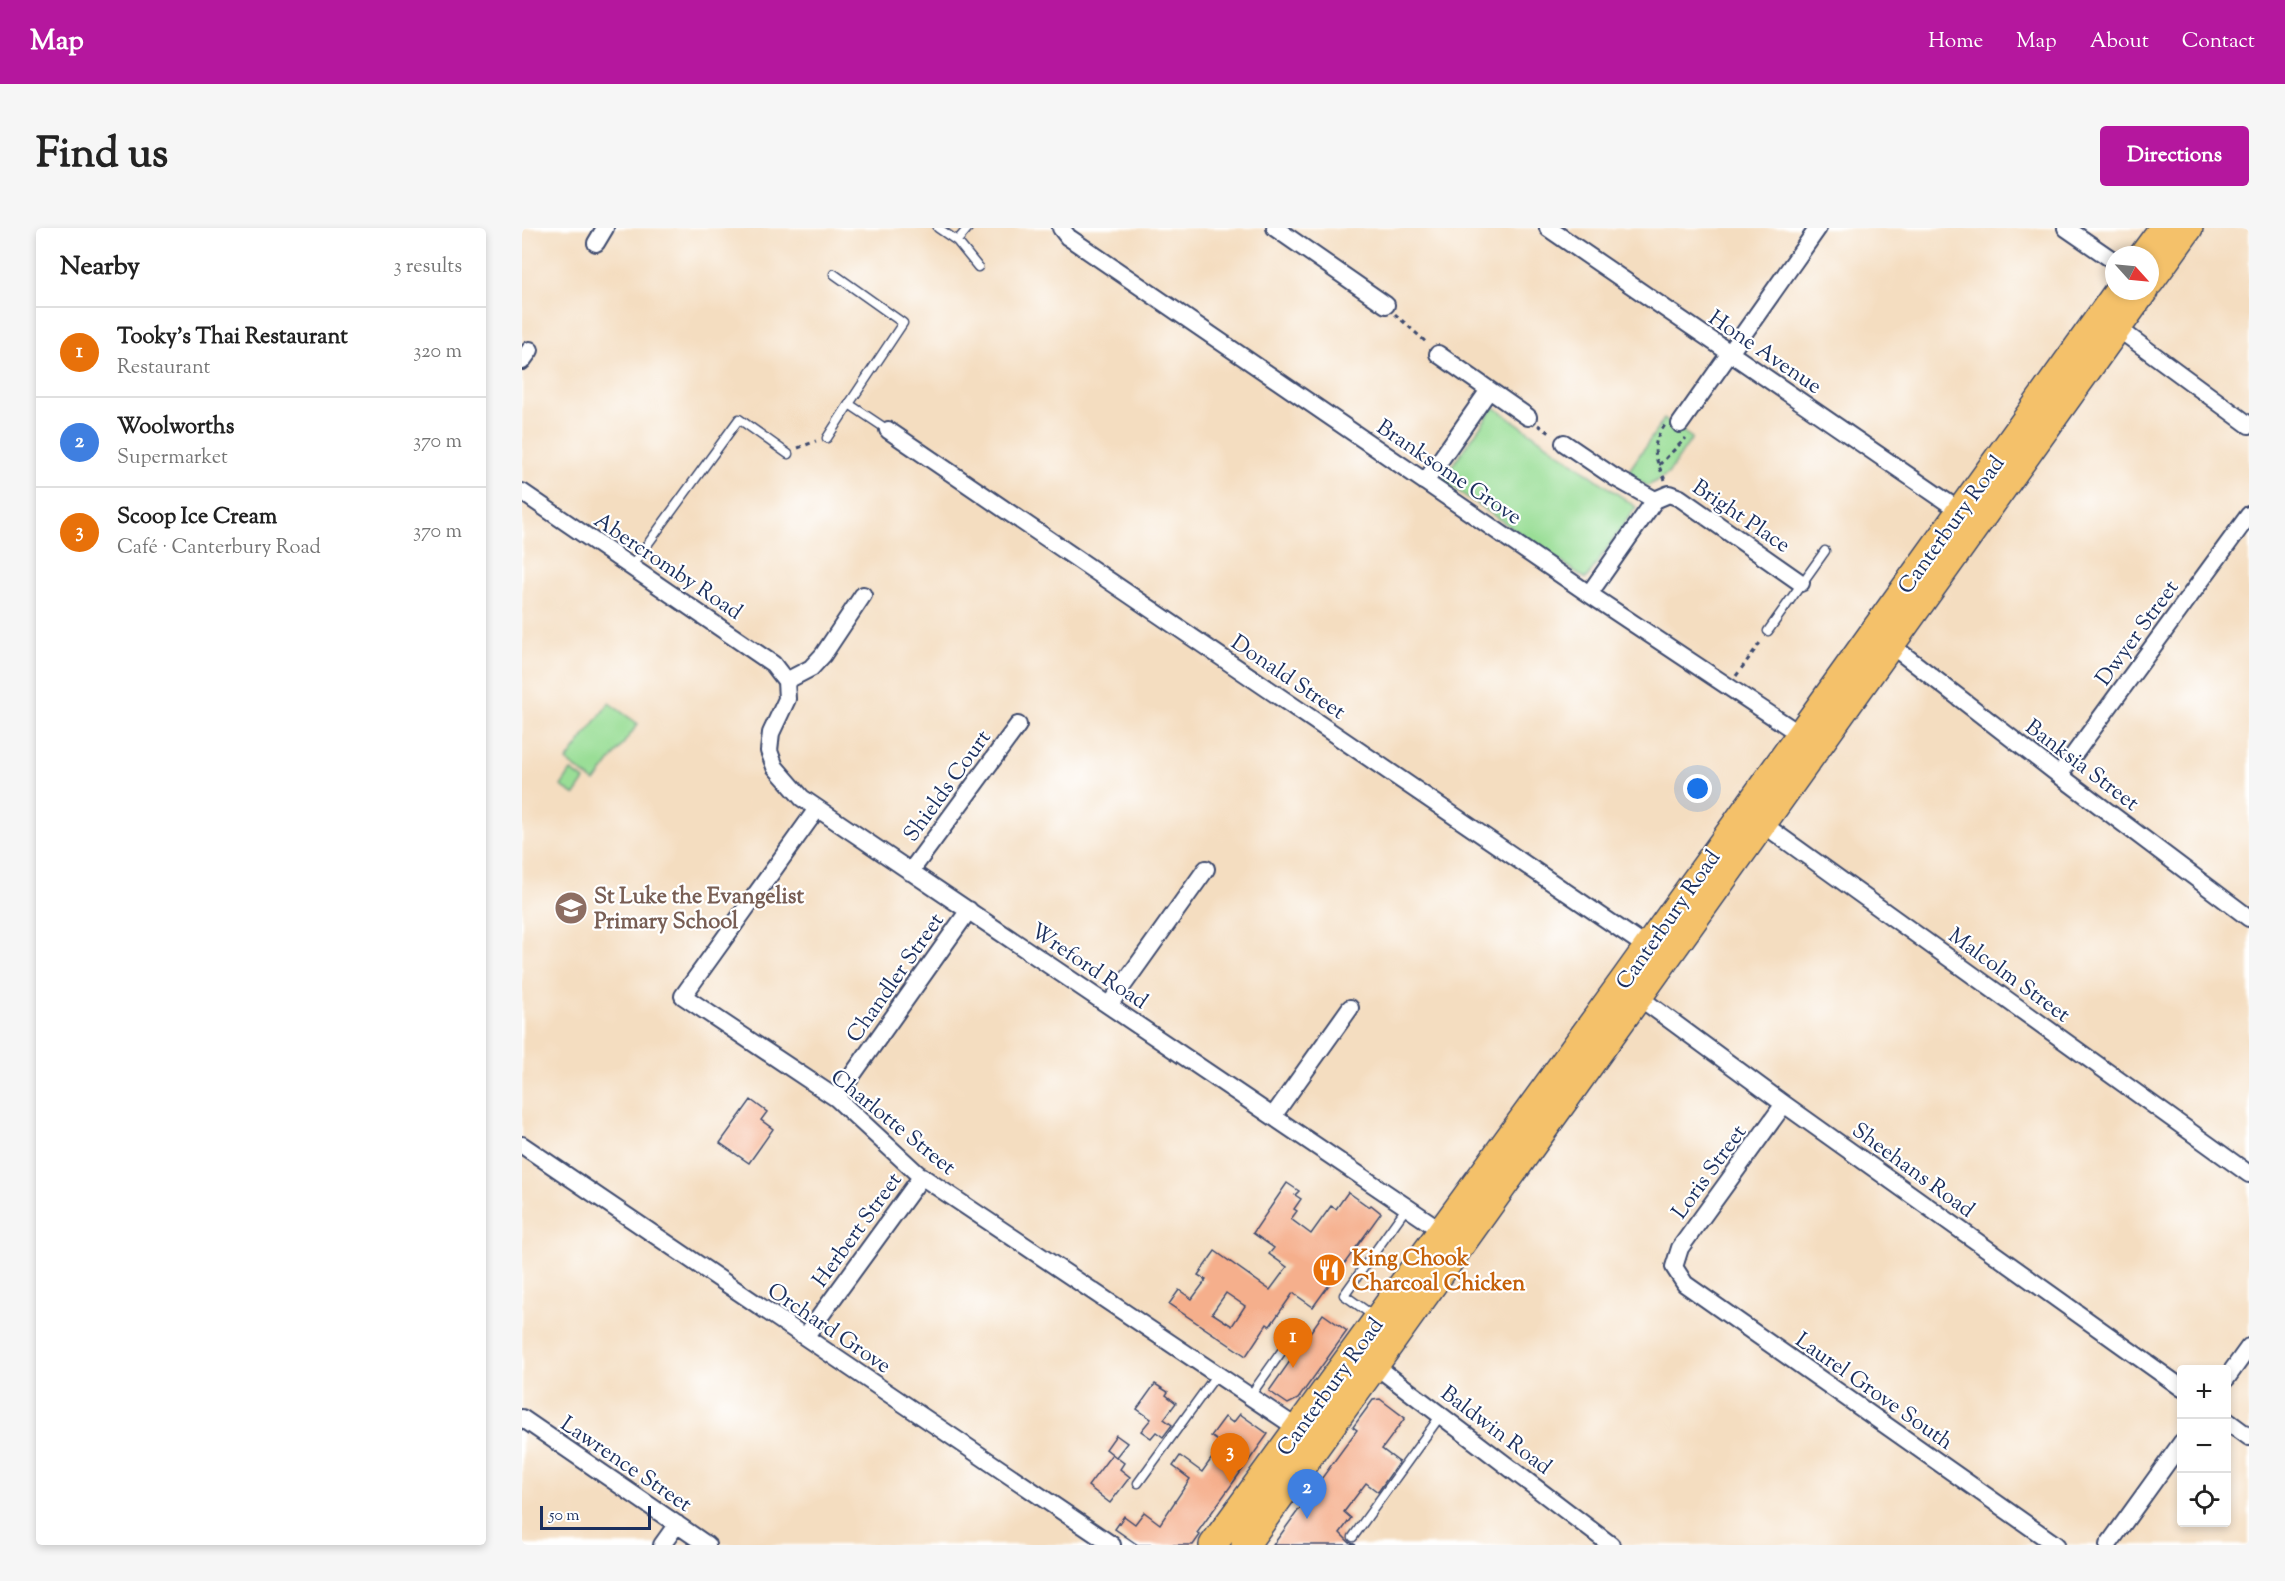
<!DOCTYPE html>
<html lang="en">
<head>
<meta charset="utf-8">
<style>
	body { margin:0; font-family:"Sorts Mill Goudy",serif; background:#f6f6f6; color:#222 }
	.controls { position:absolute; right:18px; bottom:18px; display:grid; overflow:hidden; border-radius:6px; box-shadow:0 3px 9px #0003 }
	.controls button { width:54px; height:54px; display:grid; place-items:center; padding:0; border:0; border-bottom:2px solid #e0e0e0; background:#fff; color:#222; font:30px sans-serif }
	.compass { position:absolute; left:1583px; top:18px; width:54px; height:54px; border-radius:50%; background:#fff; box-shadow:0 3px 9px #0003; rotate:117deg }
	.scale { position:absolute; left:18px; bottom:15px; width:111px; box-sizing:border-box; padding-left:6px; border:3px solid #1b2f5e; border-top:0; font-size:16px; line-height:21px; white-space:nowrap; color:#1b2f5e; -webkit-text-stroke:4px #fff; paint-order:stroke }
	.you { position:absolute; left:1176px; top:561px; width:21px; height:21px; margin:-15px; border:4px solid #fff; border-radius:50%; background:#1a73e8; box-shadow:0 0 0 9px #1a73e833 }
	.badge { display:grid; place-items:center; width:39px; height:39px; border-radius:50%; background:#b5179e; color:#fff; font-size:20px; font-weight:700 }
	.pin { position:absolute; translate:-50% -50px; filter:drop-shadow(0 2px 3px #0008) }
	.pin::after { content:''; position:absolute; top:32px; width:21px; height:18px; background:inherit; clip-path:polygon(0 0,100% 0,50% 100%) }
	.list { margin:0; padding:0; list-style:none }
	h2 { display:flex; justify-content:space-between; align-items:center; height:78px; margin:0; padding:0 24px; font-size:26px }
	h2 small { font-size:20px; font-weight:400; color:#767676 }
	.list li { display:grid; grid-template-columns:39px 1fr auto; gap:18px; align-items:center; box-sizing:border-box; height:90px; padding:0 24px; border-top:2px solid #e0e0e0 }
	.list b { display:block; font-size:22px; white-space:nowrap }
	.list p { margin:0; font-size:20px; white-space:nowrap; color:#767676 }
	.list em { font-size:20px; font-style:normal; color:#767676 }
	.icon { flex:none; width:33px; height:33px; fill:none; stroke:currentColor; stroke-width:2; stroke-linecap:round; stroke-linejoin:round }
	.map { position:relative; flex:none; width:1727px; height:1317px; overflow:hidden; border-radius:6px }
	header { display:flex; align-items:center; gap:36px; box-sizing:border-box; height:84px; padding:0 30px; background:#b5179e; color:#fff }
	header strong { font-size:28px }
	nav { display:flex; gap:33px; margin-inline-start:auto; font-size:21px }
	.intro { display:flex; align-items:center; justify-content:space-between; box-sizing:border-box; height:144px; padding:0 36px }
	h1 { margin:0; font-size:42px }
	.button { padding:15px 27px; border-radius:6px; background:#b5179e; color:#fff; font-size:21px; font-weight:700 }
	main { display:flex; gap:36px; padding:0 36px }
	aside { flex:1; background:#fff; border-radius:6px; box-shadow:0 3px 9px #0003 }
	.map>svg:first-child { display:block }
</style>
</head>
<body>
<header>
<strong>Map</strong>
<nav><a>Home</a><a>Map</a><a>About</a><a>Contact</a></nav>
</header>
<div class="intro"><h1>Find us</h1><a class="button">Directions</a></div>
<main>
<aside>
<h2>Nearby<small>3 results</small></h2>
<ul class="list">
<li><span class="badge" style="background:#e8710a">1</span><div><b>Tooky's Thai Restaurant</b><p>Restaurant</p></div><em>320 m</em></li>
<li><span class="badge" style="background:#3f7fe0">2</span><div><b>Woolworths</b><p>Supermarket</p></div><em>370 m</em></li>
<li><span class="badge" style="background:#e8710a">3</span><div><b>Scoop Ice Cream</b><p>Café · Canterbury Road</p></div><em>370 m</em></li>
</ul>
</aside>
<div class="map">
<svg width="1727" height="1317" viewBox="0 0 1727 1317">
	<rect width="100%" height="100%" fill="#fff"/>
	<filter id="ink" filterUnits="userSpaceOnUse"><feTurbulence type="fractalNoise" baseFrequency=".0167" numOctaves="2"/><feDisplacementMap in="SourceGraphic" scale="12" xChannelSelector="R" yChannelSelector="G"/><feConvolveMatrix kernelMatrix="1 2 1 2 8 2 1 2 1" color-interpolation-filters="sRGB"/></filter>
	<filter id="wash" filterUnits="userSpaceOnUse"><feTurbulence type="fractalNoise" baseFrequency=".008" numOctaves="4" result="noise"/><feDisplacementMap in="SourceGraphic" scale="24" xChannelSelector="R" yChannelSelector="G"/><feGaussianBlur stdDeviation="1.35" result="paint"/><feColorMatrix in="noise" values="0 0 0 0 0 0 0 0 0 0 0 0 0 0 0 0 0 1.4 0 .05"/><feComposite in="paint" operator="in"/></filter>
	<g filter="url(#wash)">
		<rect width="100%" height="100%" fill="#f4ddc0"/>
		<path fill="#9ade96" stroke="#5a867a" stroke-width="1.5" d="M972 179 1114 279 1064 351 920 252Z
			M1142 191 1170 210 1146 246 1126 258 1104 247Z
			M87 475 116 496 73 554 44 533Z
			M49 543 63 552 53 567 39 558Z"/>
		<g id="blocks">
			<path fill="#f5af8c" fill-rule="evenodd" d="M229 872 245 884 239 892 251 901 227 935 198 915Z
				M765 955 777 963 773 967 779 971 772 981 775 983 769 991 789 1006 809 978 814 981 826 964 847 979 849 977 859 985 791 1079 771 1065 748 1098 745 1096 724 1128 647 1076 657 1062 670 1071 684 1052 676 1047 693 1023 748 1062 765 1039 747 1026 752 1020 731 1005ZM704 1065 723 1078 710 1098 690 1085Z
				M801 1086 825 1103 776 1171 766 1176 747 1163Z
				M633 1156 646 1164 644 1167 654 1175 642 1191 650 1197 641 1209 634 1204 629 1210 619 1203 629 1191 615 1181Z
				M858 1171 883 1190 860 1221 877 1234 856 1264 844 1255 822 1284 829 1290 818 1305 827 1314 834 1317H751L835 1202 831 1199 851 1172Z
				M718 1186 746 1206 675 1305 678 1307 671 1317H616L593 1301 602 1288 613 1296 622 1284 638 1296 668 1251 651 1238 658 1228 680 1244 700 1216 689 1208 703 1189 711 1195Z
				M594 1207 605 1215 594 1229 584 1221Z
				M590 1226 602 1235 598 1241 608 1249 588 1275 566 1258Z"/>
		</g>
	</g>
	<g filter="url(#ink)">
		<use href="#blocks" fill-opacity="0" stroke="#3c496d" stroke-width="1.5"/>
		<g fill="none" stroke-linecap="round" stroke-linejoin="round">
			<defs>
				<path id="lane" d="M416 0 435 13 446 0
					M435 13 456 39
					M312 46 381 95 327 176 366 202
					M305 210 327 176
					M109 339 217 191 266 226
					M1246 403 1303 323
					M853 1089 822 1067 885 979
					M728 1168 777 1099
					M616 1255 695 1146
					M831 1309 919 1187"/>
				<path id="street" d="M539 0 546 9 1067 366 1285 511
					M753 0 864 77
					M1026 0 1438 283
					M1544 0 1592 33
					M74 15 83 0
					M1590 96 1727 197
					M916 126 1006 189
					M0 133 8 122
					M1158 196 1296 0
					M366 202 1132 724
					M1042 215 1092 249 1133 272
					M903 254 967 162
					M0 264 251 436 264 453
					M1067 366 1133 272 1147 266 1158 270 1279 355
					M1369 417 1537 547 1727 690
					M264 453 265 471 249 505 247 523 253 539 280 570 926 1007
					M264 453 289 440 301 427 341 367
					M1537 547 1727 287
					M295 581 161 768 314 870 396 946 775 1200
					M1234 591 1727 946
					M388 644 496 497
					M1110 764 1262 876 1660 1160
					M587 777 684 641
					M314 870 447 682
					M1262 876 1158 1020 1152 1039 1163 1056 1534 1317
					M751 888 828 780
					M0 917 590 1317
					M283 1109 400 948
					M846 1132 1089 1317
					M1704 1151 1727 1119
					M0 1190 185 1317
					M1704 1192 1727 1209
					M140 1317 155 1296
					M1586 1317 1660 1214"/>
				<path id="primary" d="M1621 27 1641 0
					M1628 54 1667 0
					M691 1317 1099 756 1596 63
					M723 1317 853 1137 1622 63"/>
			</defs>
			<use href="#lane" stroke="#3c496d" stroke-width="11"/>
			<use href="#street" stroke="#3c496d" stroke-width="20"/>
			<use href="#primary" stroke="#3c496d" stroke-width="30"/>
			<path stroke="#3c496d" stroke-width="3" stroke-dasharray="4.5 4.5" stroke-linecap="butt" d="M873 86 906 116
				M1016 197 1031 207
				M276 220 294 213
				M1137 237 1164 210
				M1143 252C1133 229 1127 219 1143 197
				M1214 448 1240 412"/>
			<use href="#lane" stroke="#fff" stroke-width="8"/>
			<use href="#street" stroke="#fff" stroke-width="16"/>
			<use href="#primary" stroke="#f4c16b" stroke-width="27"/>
		</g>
	</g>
	<defs>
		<symbol id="school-disc" viewBox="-11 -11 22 22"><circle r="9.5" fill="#8d6e63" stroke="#fff"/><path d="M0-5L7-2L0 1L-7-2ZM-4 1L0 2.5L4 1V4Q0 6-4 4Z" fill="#fff"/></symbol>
		<symbol id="restaurant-disc" viewBox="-11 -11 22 22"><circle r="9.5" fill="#e8710a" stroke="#fff"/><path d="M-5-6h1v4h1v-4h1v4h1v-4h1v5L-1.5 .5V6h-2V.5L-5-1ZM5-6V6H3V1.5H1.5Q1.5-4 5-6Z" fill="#fff"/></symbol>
	</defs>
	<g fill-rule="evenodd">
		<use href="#school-disc" x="30" y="661" width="38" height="38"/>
		<use href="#restaurant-disc" x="788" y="1023" width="38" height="38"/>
	</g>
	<g text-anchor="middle" stroke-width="4.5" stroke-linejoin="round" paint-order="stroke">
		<g font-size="22" fill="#1b2f5e" stroke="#fff">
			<text transform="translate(1244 123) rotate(34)" y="8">Hone Avenue</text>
			<text transform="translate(928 243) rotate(34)" y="8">Branksome Grove</text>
			<text transform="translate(1220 287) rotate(34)" y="8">Bright Place</text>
			<text transform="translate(1428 296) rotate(-54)" y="8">Canterbury Road</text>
			<text transform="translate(147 337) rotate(34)" y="8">Abercromby Road</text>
			<text transform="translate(1614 404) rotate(-54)" y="8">Dwyer Street</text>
			<text transform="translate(767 448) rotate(34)" y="8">Donald Street</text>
			<text transform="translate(1561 536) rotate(37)" y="8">Banksia Street</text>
			<text transform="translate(424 557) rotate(-54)" y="8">Shields Court</text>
			<text transform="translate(1145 691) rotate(-55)" y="8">Canterbury Road</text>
			<text transform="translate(568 737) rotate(34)" y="8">Wreford Road</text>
			<text transform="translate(1488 746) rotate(36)" y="8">Malcolm Street</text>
			<text transform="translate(372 749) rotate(-55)" y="8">Chandler Street</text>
			<text transform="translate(372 893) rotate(39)" y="8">Charlotte Street</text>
			<text transform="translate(1392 941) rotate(36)" y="8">Sheehans Road</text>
			<text transform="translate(1186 943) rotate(-54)" y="8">Loris Street</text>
			<text transform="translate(334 1001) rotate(-54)" y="8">Herbert Street</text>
			<text transform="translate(308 1099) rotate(34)" y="8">Orchard Grove</text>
			<text transform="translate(807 1158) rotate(-54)" y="8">Canterbury Road</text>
			<text transform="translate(1353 1162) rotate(35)" y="8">Laurel Grove South</text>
			<text transform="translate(975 1201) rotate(37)" y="8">Baldwin Road</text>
			<text transform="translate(105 1235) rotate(34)" y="8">Lawrence Street</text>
		</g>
		<g font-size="22" font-weight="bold" fill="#785e54" stroke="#fff" text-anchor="start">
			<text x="72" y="675">St Luke the Evangelist<tspan x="72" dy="25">Primary School</tspan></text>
		</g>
		<g font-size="22" font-weight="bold" fill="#c56008" stroke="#fff" text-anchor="start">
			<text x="830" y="1037">King Chook<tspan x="830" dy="25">Charcoal Chicken</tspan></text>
		</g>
	</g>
</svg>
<div class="controls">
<button>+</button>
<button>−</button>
<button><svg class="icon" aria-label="locate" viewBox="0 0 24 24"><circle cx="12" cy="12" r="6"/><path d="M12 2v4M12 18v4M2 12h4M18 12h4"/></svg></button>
</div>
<svg class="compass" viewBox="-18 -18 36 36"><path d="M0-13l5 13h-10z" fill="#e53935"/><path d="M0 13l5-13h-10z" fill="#767676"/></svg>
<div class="scale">50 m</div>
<div class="you"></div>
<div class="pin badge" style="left:771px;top:1140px;background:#e8710a">1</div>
<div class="pin badge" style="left:785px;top:1291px;background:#3f7fe0">2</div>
<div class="pin badge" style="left:708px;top:1255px;background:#e8710a">3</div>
</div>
</main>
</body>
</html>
